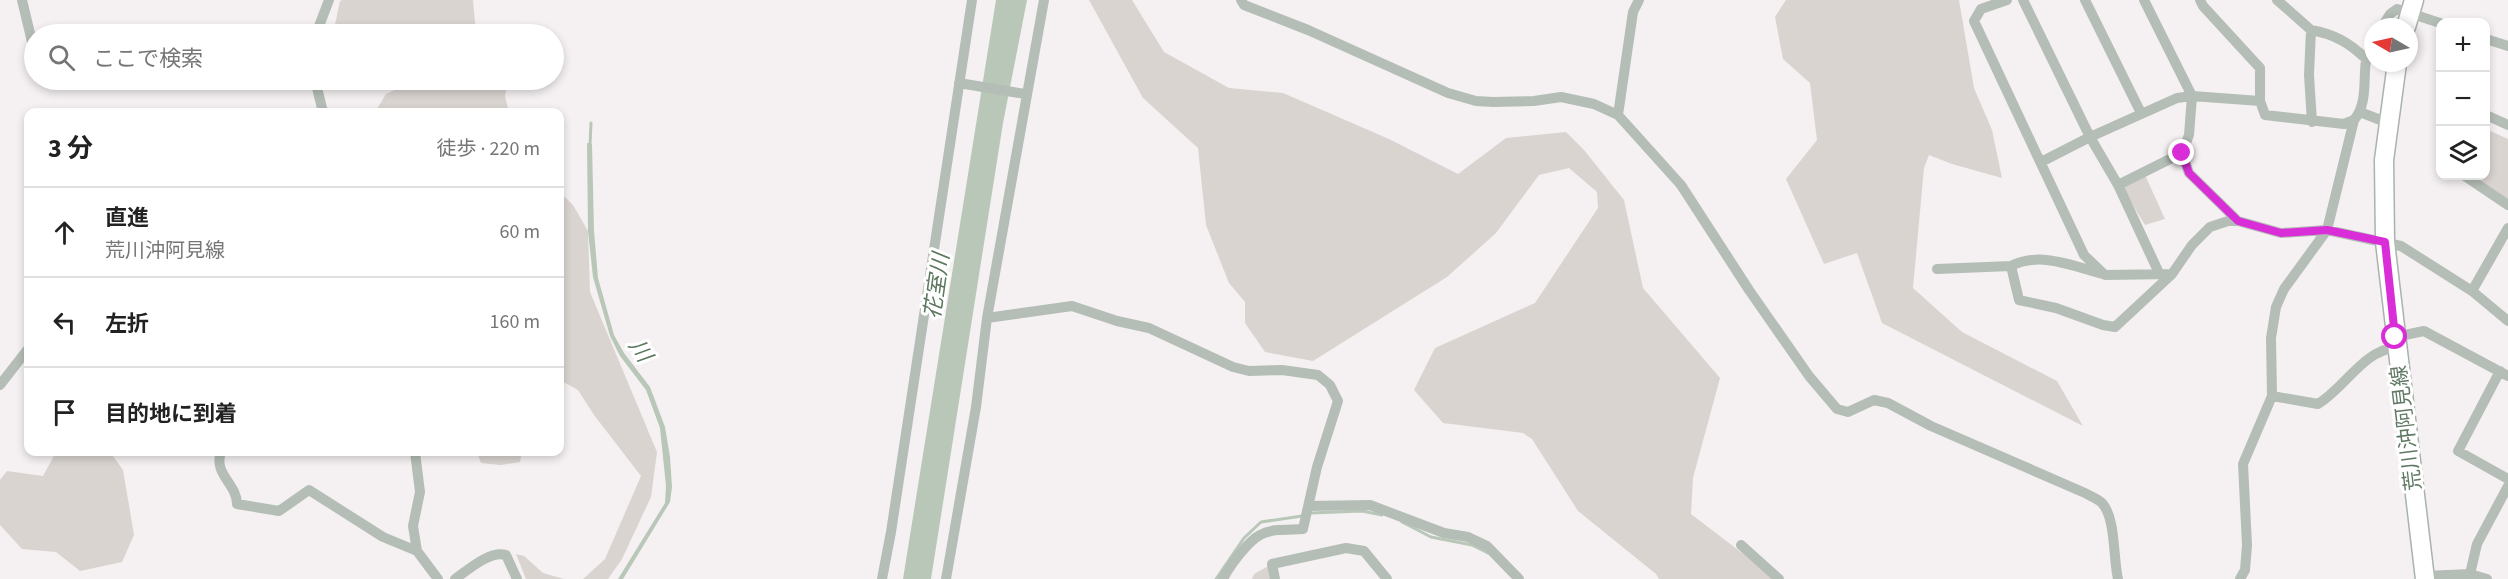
<!DOCTYPE html>
<html lang="ja">
<head>
<meta charset="utf-8">
<style>
	body { margin:0; font-family:"Source Sans 3","Noto Sans JP",sans-serif; background:#f6f6f6; color:#222 }
	.controls { position:absolute; right:18px; top:18px; display:grid; overflow:hidden; border-radius:12px; box-shadow:0 3px 9px #0003 }
	.controls button { width:54px; height:54px; display:grid; place-items:center; padding:0; border:0; border-bottom:2px solid #e0e0e0; background:#fff; color:#222; font:30px sans-serif }
	.compass { position:absolute; left:2364px; top:18px; width:54px; height:54px; border-radius:50%; background:#fff; box-shadow:0 3px 9px #0003; rotate:279deg }
	.stop { position:absolute; width:18px; height:18px; margin:-14px; border:4px solid #d92dd8; border-radius:50%; background:#fff }
	.stop.end { background:#d92dd8; border-color:#fff; box-shadow:0 2px 6px #0008 }
	.list { margin:0; padding:0; list-style:none }
	h2 { display:flex; justify-content:space-between; align-items:center; height:78px; margin:0; padding:0 24px; font-size:26px }
	h2 small { font-size:20px; font-weight:400; color:#767676 }
	.list li { display:grid; grid-template-columns:39px 1fr auto; gap:18px; align-items:center; box-sizing:border-box; height:90px; padding:0 24px; border-top:2px solid #e0e0e0 }
	.list b { display:block; font-size:22px; white-space:nowrap }
	.list p { margin:0; font-size:20px; white-space:nowrap; color:#767676 }
	.list em { font-size:20px; font-style:normal; color:#767676 }
	.icon { flex:none; width:33px; height:33px; fill:none; stroke:currentColor; stroke-width:2; stroke-linecap:round; stroke-linejoin:round }
	.map { position:relative; flex:none; width:2508px; height:579px; overflow:hidden }
	.search { position:absolute; background:#fff; box-shadow:0 3px 9px #0003; left:24px; top:24px; width:540px; height:66px; display:flex; align-items:center; gap:15px; box-sizing:border-box; padding:0 21px; border-radius:33px; color:#767676; font-size:22px }
	.panel { position:absolute; background:#fff; box-shadow:0 3px 9px #0003; left:24px; top:108px; width:540px; height:348px; border-radius:12px }
	.map>svg:first-child { display:block }
</style>
</head>
<body>
<div class="map">
<svg width="2508" height="579" viewBox="0 0 2508 579">
	<rect width="100%" height="100%" fill="#f5f1f2"/>
	<path fill="#d9d4d0" d="M342 0H473L476 34H333L340 1Z
		M1089 0H1132L1164 52 1229 88 1283 93 1389 139 1458 174 1506 138 1566 132 1584 150 1624 200 1643 288 1720 378 1693 478 1691 514 1776 579H1659L1656 574 1578 511 1532 439 1523 433 1443 423 1414 390 1435 348 1535 303 1598 208 1597 192 1569 168 1539 175 1496 233 1447 277 1313 361 1265 352 1245 323V302L1229 283 1206 225 1198 148 1143 98Z
		M1786 0H1959L1974 88 1992 130 2002 178 1952 164 1929 155 1924 168 1913 288 1962 332 2057 381 2083 426 1882 323 1857 253 1824 264 1786 179 1817 140 1810 83 1783 59 1775 17Z
		M417 80H508L505 96 509 112H375L386 94Z
		M2486 129 2508 139V201L2469 176H2486Z
		M2145 175 2165 219 2145 225 2121 186Z
		M560 192 573 205 588 231 590 292 657 452 651 497 622 559 608 579H583L605 559 641 476 594 415 578 390 560 380Z
		M56 452H110L123 470 134 535 122 562 80 571 56 552 22 549 0 525V480L7 471 43 476Z
		M477 452H522L520 462 501 465 481 463Z
		M516 554 524 556 543 573 564 579H526Z
		M1272 564 1275 579H1252L1254 574Z"/>
	<path fill="#b8c7b8" d="M996 0H1027L1003 123 931 579H903Z
		M587 143 592 144 594 231 598 278 614 335 624 353 650 387 665 427 670 457 672 487 670 502 623 579H618L665 503 666 486 660 428 646 390 620 356 610 336 593 277 588 231Z"/>
	<g fill="none" stroke-linecap="round" stroke-linejoin="round">
		<path stroke="#b8c7b8" stroke-width="3" d="M590 145 591 123
			M1311 513 1362 511 1382 515
			M1402 522 1431 537 1472 545 1488 553
			M1216 579 1244 538 1261 522 1302 516"/>
		<defs>
			<path id="major" d="M2406 27 2414 0
				M2397 63 2384 160 2385 242 2425 579"/>
		</defs>
		<use href="#major" stroke="#a9b3ab" stroke-width="21"/>
		<path stroke="#b4bdb6" stroke-width="10" d="M22 0 34 50
			M1241 0 1244 5 1308 30 1448 93 1476 101 1493 102 1534 101 1561 97 1594 104 1618 115 1681 185 1749 290 1809 376 1837 409 1848 412 1874 400 1888 403 1931 426 2085 493C2090 496 2098 499 2102 503 2116 518 2113 558 2118 579
			M2007 0 1981 9 1974 21 2084 255 2105 275 2172 274
			M2023 0 2090 137 2118 185 2159 273
			M2085 0 2141 113
			M2200 0 2203 6 2260 68V101L2265 115 2344 124 2354 120
			M2277 0 2311 30
			M2382 27 2390 14 2397 9 2440 23
			M316 34 329 0
			M2486 39 2508 46
			M315 80 323 112
			M959 83 1025 94
			M2360 112 2388 123
			M1618 115 1633 12 1639 0
			M2486 115 2508 125
			M2312 122 2309 75 2311 30C2334 34 2350 43 2366 59
			M2182 153 2189 173 2238 221
			M2041 162 2090 137 2177 98 2192 96 2260 101
			M2465 176 2508 205
			M2118 185 2182 153 2189 135 2192 96 2144 0
			M2011 266C2040 251 2073 266 2103 274
			M1937 269 2011 266 2019 300 2056 308 2103 325 2115 327 2172 274 2192 245 2210 227 2228 221H2238L2281 233 2327 230 2401 246 2472 291 2508 321
			M2472 291 2508 228
			M987 318 1072 306 1117 321 1149 328 1233 367 1249 371 1282 370 1318 375 1330 385 1338 401 1317 467 1303 529C1290 530 1272 528 1260 535 1248 541 1229 567 1223 579
			M2395 337 2424 331 2508 376
			M2500 371 2458 451 2508 479
			M0 385 28 349
			M2272 396 2318 404C2346 387 2362 351 2397 347
			M221 452C213 474 237 484 237 504L279 511 309 490 383 537 417 551 438 579
			M415 452 420 492 413 526 417 551
			M1309 506 1370 505 1444 533 1468 537 1487 546 1519 579
			M1741 545 1779 579
			M2470 574 2487 579
			M2425 576 2470 574 2477 544 2508 486
			M455 579C468 570 490 550 506 555L517 579
			M882 579 891 532 972 0
			M946 579 976 407 987 318 1044 0
			M1275 579 1272 564 1346 548 1364 551 1387 579
			M2240 579 2245 570 2247 545 2243 464 2272 396 2271 338 2276 307 2284 289 2327 230 2354 120C2368 103 2363 80 2366 60 2367 54 2371 47 2373 42"/>
		<use href="#major" stroke="#fff" stroke-width="18"/>
	</g>
	<g fill="none" stroke-linecap="round" stroke-linejoin="round">
		<path stroke="#d92dd8" stroke-width="8" d="M2182 153 2189 173 2238 221 2281 233 2327 230 2385 242 2395 337"/>
	</g>
	<g text-anchor="middle" stroke-width="6" stroke-linejoin="round" paint-order="stroke">
		<g font-size="21" fill="#617a66" stroke="#fff">
			<text transform="translate(2406 428) rotate(-97)" y="7">荒川沖阿見線</text>
		</g>
		<g font-size="22" font-style="italic" fill="#5c775d" stroke="#fff">
			<text transform="translate(936 286) rotate(-82)" y="8">花室川</text>
			<text transform="translate(641 350) rotate(56)" y="8">川</text>
		</g>
	</g>
</svg>
<div class="controls">
<button>+</button>
<button>−</button>
<button><svg class="icon" aria-label="layers" viewBox="0 0 24 24"><path d="M12 4l9 5-9 5-9-5zM3 14l9 5 9-5"/></svg></button>
</div>
<svg class="compass" viewBox="-18 -18 36 36"><path d="M0-13l5 13h-10z" fill="#e53935"/><path d="M0 13l5-13h-10z" fill="#767676"/></svg>
<div class="stop" style="left:2395px;top:337px"></div>
<div class="stop end" style="left:2182px;top:153px"></div>
<div class="search"><svg class="icon" aria-label="search" viewBox="0 0 24 24"><circle cx="10" cy="10" r="6"/><path d="M15 15l6 6"/></svg>ここで検索</div>
<section class="panel">
<h2>3 分<small>徒歩 · 220 m</small></h2>
<ul class="list">
<li><svg class="icon" aria-label="ahead" viewBox="0 0 24 24"><path d="M12 20V5M6 11l6-6 6 6"/></svg><div><b>直進</b><p>荒川沖阿見線</p></div><em>60 m</em></li>
<li><svg class="icon" aria-label="left" viewBox="0 0 24 24"><path d="M17 20v-9H6M10 6l-5 5 5 5"/></svg><div><b>左折</b></div><em>160 m</em></li>
<li><svg class="icon" aria-label="arrive" viewBox="0 0 24 24"><path d="M6 21V4h12l-3 4 3 4H6"/></svg><div><b>目的地に到着</b></div></li>
</ul>
</section>
</div>
</body>
</html>
